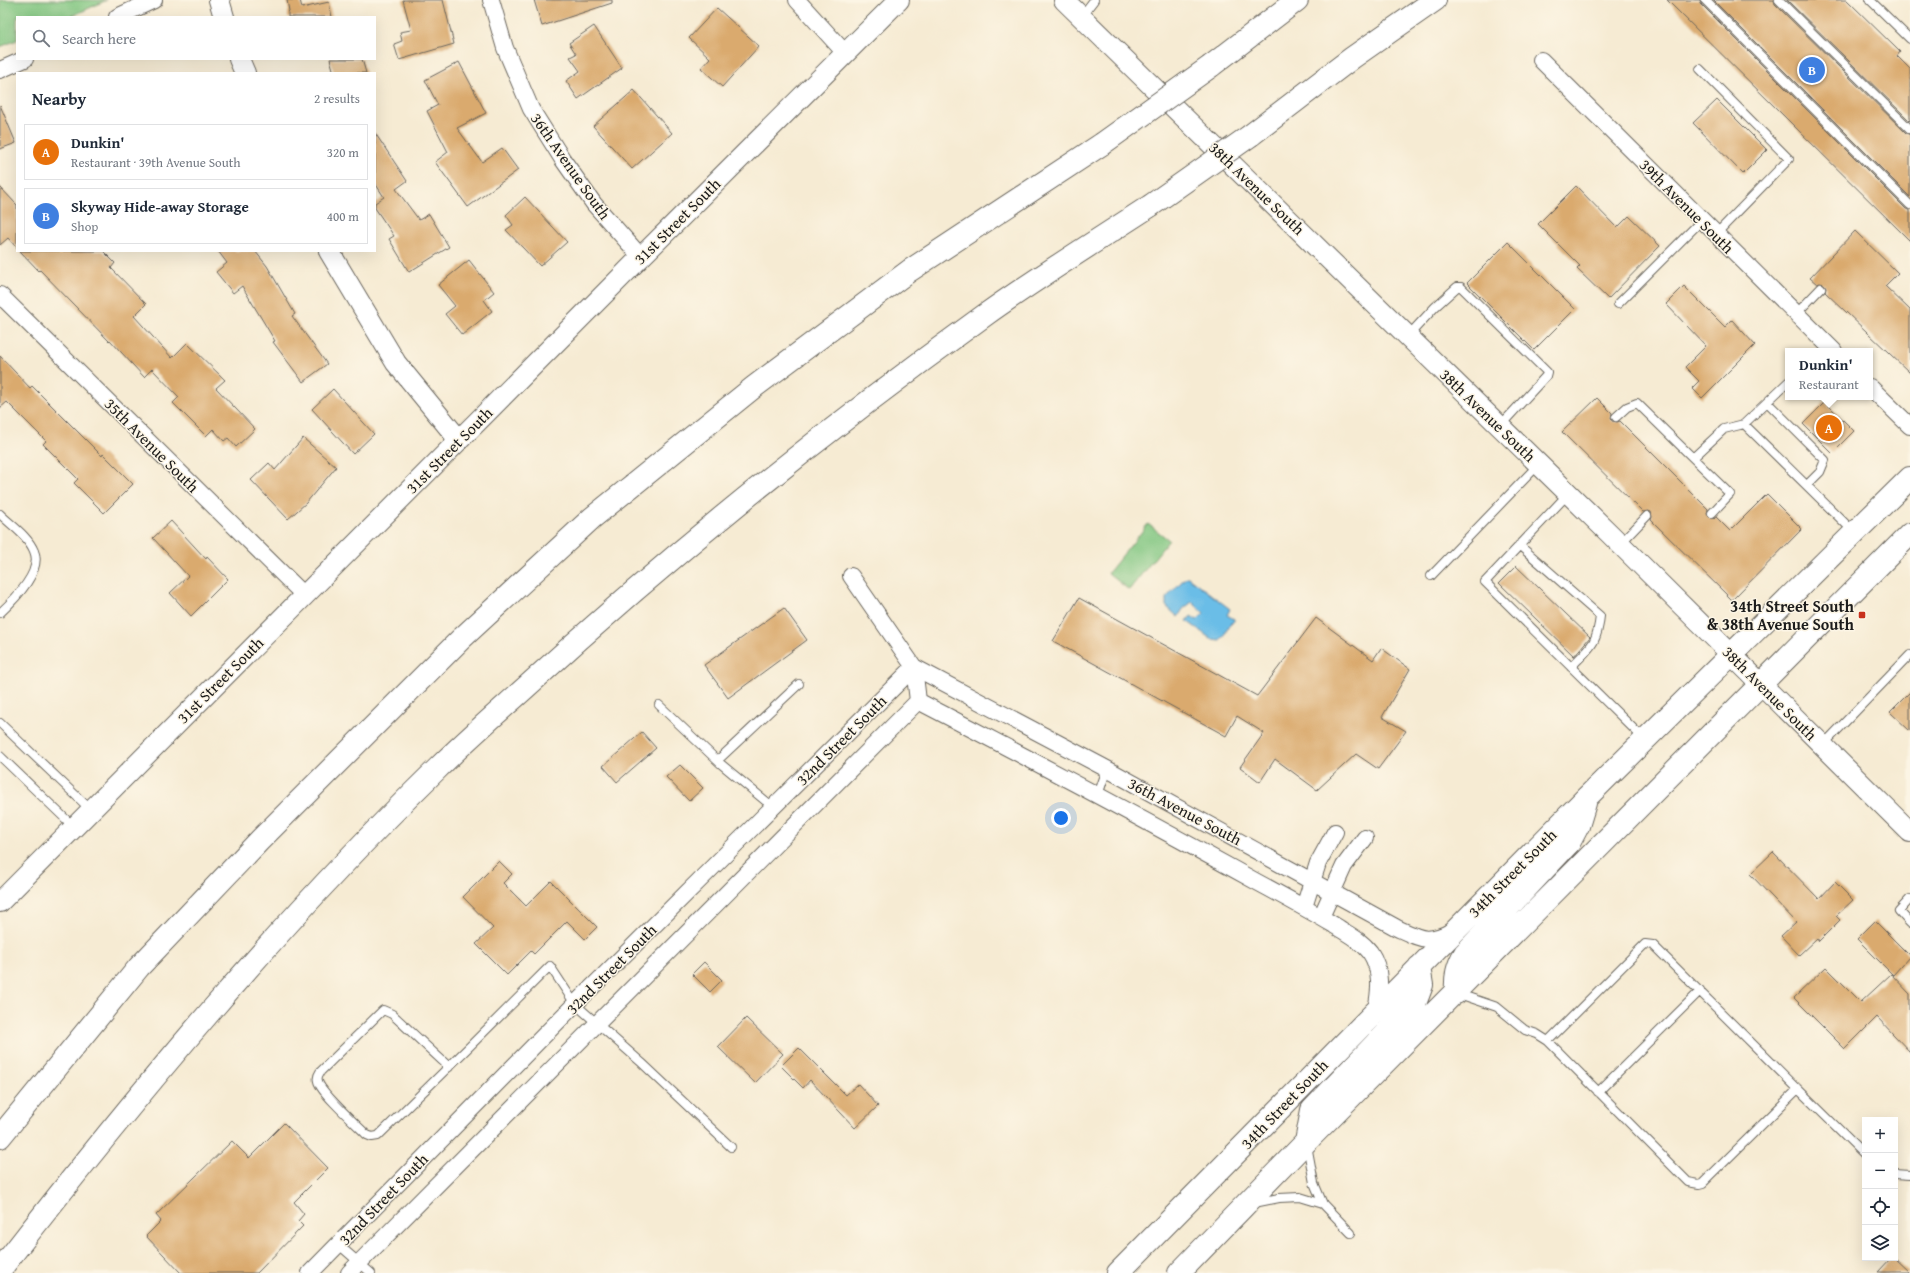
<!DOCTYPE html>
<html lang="en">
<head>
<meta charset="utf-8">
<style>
	body { margin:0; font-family:"Gentium Book Plus",serif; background:#f2f2f3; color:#1f2937 }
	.controls { position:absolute; right:12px; bottom:12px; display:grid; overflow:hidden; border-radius:0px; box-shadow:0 4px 16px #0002 }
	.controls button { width:36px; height:36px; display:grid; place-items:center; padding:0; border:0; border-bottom:1px solid #e0e1e3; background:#fff; color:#1f2937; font:20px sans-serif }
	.you { position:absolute; left:1061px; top:818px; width:14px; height:14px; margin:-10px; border:3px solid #fff; border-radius:50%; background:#1a73e8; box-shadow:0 0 0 6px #1a73e833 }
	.badge { display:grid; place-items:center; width:26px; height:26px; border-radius:50%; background:#2563eb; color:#fff; font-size:13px; font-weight:700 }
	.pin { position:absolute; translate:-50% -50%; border:2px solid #fff; box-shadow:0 1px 4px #0006 }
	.popup { position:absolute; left:1785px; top:348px; width:88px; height:52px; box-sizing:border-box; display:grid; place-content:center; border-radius:0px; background:#fff; filter:drop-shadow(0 1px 3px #0005); font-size:13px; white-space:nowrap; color:#747a83 }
	.popup b { font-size:15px; color:#1f2937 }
	.popup::after { content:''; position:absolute; left:50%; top:100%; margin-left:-8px; border:8px solid transparent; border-top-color:#fff }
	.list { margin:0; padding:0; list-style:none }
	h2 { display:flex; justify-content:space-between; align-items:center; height:52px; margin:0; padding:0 16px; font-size:17px }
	h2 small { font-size:13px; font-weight:400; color:#747a83 }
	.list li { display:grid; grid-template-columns:26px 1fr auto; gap:12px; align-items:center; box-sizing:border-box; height:56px; margin:0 8px 8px; padding:0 8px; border:1px solid #e0e1e3; border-radius:0px }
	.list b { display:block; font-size:15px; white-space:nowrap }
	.list p { margin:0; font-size:13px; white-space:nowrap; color:#747a83 }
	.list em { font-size:13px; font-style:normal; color:#747a83 }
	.icon { flex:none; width:22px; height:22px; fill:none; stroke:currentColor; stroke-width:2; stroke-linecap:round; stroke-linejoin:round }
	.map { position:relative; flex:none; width:1910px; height:1273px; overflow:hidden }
	.search { position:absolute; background:#fff; box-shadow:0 4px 16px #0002; left:16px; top:16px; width:360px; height:44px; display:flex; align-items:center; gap:10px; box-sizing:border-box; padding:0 14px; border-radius:0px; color:#747a83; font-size:15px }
	.panel { position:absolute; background:#fff; box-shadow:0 4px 16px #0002; left:16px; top:72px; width:360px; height:180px; border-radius:0px }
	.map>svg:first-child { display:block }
</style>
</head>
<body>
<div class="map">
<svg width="1910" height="1273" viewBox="0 0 1910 1273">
	<rect width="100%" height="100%" fill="#fcf5e5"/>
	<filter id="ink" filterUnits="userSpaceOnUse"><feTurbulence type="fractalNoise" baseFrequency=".025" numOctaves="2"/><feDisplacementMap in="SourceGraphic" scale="8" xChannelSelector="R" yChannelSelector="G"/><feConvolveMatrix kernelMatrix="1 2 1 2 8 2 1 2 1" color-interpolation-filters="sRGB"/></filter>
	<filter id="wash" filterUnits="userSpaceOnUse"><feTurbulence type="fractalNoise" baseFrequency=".012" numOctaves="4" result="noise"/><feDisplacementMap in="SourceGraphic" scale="16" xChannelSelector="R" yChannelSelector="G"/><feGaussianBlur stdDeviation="0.9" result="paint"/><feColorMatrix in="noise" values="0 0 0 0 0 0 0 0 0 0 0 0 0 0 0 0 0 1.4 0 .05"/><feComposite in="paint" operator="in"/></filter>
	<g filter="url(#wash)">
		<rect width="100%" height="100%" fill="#f6ebd3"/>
		<path fill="#81c681" stroke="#4e714e" d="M0 0H107L70 17H17V40L0 47Z
			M1148 524 1169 540 1129 590 1108 573Z"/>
		<path fill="#6bbde7" stroke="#446c82" d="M1186 577H1188L1230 609 1227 615 1234 619V621L1228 627 1224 636 1220 640 1211 639 1187 621 1191 616 1197 620 1204 613 1192 602 1183 609 1178 617 1166 606V598Z"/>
		<g id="blocks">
			<path fill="#daaa6e" d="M287 0H300L302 8 329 2 332 17H288V12L289 11Z
				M403 0H443L454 44 399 60 394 44 402 41 400 32 411 30Z
				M534 0H612V3L542 26Z
				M1667 0H1700L1701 4 1906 209 1910 210V241Z
				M1713 0H1774L1775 4 1906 133 1910 134V197Z
				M1787 0H1847L1900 52 1897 56 1910 69V121Z
				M717 8 759 46 722 87 701 68 710 58 689 38Z
				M594 26 622 68 578 99 566 81 580 71 570 57 576 54 569 43Z
				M330 59H362L366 73H334Z
				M459 62 486 113 457 128 482 162 502 148 518 170 468 207 435 162 448 152 427 111 438 105 425 80Z
				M634 90 672 133 632 169 593 126Z
				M1717 100 1767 150 1743 174 1693 123Z
				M0 105 16 143 0 149Z
				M375 133 407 181 396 189 419 220 429 214 449 247 409 272 389 239 394 236 375 208V203L384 197 375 183Z
				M1576 186 1617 228 1629 216 1660 246 1608 299 1577 269 1580 266 1538 224Z
				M0 187 17 205V248L8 238 0 245Z
				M525 197 567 242 540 266 506 230 513 225 506 215Z
				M1855 231 1898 273 1885 286 1910 310V373L1825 292 1826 287 1824 284 1820 283 1817 284 1810 278Z
				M1508 242 1575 309 1534 350 1467 283Z
				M20 251H103L115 263 111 268 146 304 134 316 172 358 187 343 225 380 216 388 255 429 236 447 228 438 224 441 213 429 206 436 173 403 179 397 152 369 144 377 110 340 109 341 40 270 39 271Z
				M218 251H255L267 266 295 314 292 316 327 364 303 382 273 342 275 341 242 286 233 293 216 272 227 263Z
				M469 260 494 292 484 300 492 311 462 335 445 314 455 306 438 285Z
				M1684 286 1725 327 1732 320 1755 345 1702 398 1692 388 1699 381 1685 367 1706 346 1666 304Z
				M0 356 30 388 32 386 102 456 103 454 133 484 104 513 74 483 78 479 43 444 46 441 7 402 0 408Z
				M333 389 374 434 353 454 312 409Z
				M1597 398 1612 413 1611 418 1612 421 1617 422 1620 421 1708 509 1707 514 1709 517 1713 518 1716 517 1730 531 1767 494 1802 529 1732 600 1651 520 1652 517 1651 512 1648 511 1643 512 1562 432Z
				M1825 402 1854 431 1832 453 1803 424Z
				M303 438 336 467 306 503 288 519 251 480 269 463 275 470Z
				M171 521 206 559 207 557 228 579 191 616 170 593 188 576 153 538Z
				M1516 566 1590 637 1574 656 1499 583Z
				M1079 598 1257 696 1316 618 1373 660 1381 648 1410 669 1382 717 1406 731 1378 769 1356 754 1317 790 1275 759 1260 782 1240 767 1264 733 1237 716 1226 736 1053 641Z
				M784 608 807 640 728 698 704 665Z
				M1910 692V731L1890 712Z
				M642 732 656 748 617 782 603 766Z
				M680 765 703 788 689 801 666 777Z
				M1773 852 1819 899 1835 882 1853 900 1836 916 1840 920 1819 941 1817 938 1799 955 1781 936 1796 922 1750 874Z
				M499 861 512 874 503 883 526 906 551 881 597 927 585 939 567 921 534 954 531 951 507 975 476 944 493 928 463 897Z
				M1875 921 1910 956 1893 975 1857 939Z
				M704 962 722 980 710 992 692 974Z
				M1826 967 1861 1002 1891 974 1910 994V1052L1877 1017 1845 1049 1794 998Z
				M746 1018 783 1054 755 1083 718 1047Z
				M799 1048 846 1095 858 1084 878 1106 855 1128 810 1080 803 1088 781 1066Z
				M284 1123 328 1168 294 1202 304 1214 298 1221 303 1226 257 1273H181L146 1236 161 1221 156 1215 232 1141 249 1158Z
				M1891 1258H1894L1910 1273H1877Z"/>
		</g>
	</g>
	<g filter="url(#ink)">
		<use href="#blocks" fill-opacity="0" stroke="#68645c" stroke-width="1"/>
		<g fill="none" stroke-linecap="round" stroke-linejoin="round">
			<defs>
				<path id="service" d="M1705 0 1910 205
					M1779 0 1910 129
					M1870 0 1910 39
					M1081 17 1094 0
					M1700 69 1789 159 1716 234
					M1618 304 1702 220
					M1796 314 1821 288
					M1408 336 1435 307 1457 287H1461L1547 372 1546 376 1500 426
					M1767 402 1825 460 1820 472 1807 485
					M1616 417 1627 407 1637 403 1693 458 1724 429 1744 424 1788 382
					M1744 424 1855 533
					M1693 458 1730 494 1712 513
					M1568 494 1485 582 1644 739
					M0 514C11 525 28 536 34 551 43 571 14 600 0 613
					M1621 543 1647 516
					M1519 545 1600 616C1597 645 1590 647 1571 667
					M1431 576 1539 464
					M659 705 721 764 773 807
					M0 723 91 810
					M1823 745 1910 655
					M0 756 74 827
					M718 760 799 684
					M1098 795 1107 769
					M1910 899 1899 911 1910 923
					M1456 993 1497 1007 1525 1030 1537 1034 1548 1041 1688 1182 1699 1184 1703 1183 1798 1089 1865 1155
					M1548 1041 1645 944 1653 945 1798 1089
					M449 1067 392 1014 383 1010 320 1072C318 1075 317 1078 318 1081 320 1092 357 1125 367 1135L372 1137 378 1136 470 1046 550 966 575 1004 642 1063 731 1147
					M1598 1092 1700 991
					M1307 1145 1314 1183 1323 1204 1351 1233
					M1895 1174 1910 1175
					M1254 1203 1279 1198 1300 1197 1323 1204
					M339 1245 371 1273"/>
				<path id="minor" d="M491 0 505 48 531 109 563 160 594 204 641 257
					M797 0 846 54
					M117 17 154 0
					M1541 60 1834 351
					M0 70 25 59
					M0 295 304 595
					M1870 387 1910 426
					M851 576 914 667 918 701
					M914 667 1107 769 1397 928C1421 939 1428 944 1452 931
					M918 701C1032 760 1145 820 1257 882 1283 896 1309 910 1334 925 1346 933 1361 940 1370 952 1382 970 1380 990 1376 1010
					M1304 907 1318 863 1335 832
					M1321 917 1344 866 1365 838
					M310 1273 575 1004 914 667
					M349 1273 918 701"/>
				<path id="tertiary" d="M219 0 224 17
					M1064 0 1610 534 1910 832
					M239 59 245 73
					M329 251 396 363 459 440
					M0 902 641 257 899 0"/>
				<path id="trunk" d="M1456 993C1455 977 1457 966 1465 953L1569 843 1578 826 1585 803
					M1306 1142 1312 1110 1416 1001 1422 985 1419 967
					M1118 1273 1586 798 1910 478
					M1179 1273 1306 1142 1910 534"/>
				<path id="motorway" d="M1211 66 1297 0
					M1251 135 1352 58 1435 0
					M0 1137 139 967 260 840 461 639 592 518 754 387 909 271 1102 144
					M0 1270C136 1095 278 924 437 769 465 741 495 715 524 689 670 555 824 431 985 315 1038 277 1095 242 1150 206"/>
			</defs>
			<use href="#service" stroke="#68645c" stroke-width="10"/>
			<use href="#minor" stroke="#68645c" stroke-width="18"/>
			<use href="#tertiary" stroke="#68645c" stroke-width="22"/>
			<use href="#trunk" stroke="#68645c" stroke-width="24"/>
			<use href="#motorway" stroke="#68645c" stroke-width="24"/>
			<use href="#service" stroke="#fff" stroke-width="8"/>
			<use href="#minor" stroke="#fff" stroke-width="16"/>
			<use href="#tertiary" stroke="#fff" stroke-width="20"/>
			<use href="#trunk" stroke="#fff" stroke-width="22"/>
			<use href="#motorway" stroke="#fff" stroke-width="22"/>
			<defs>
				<path id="motorway-bridge" d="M1102 144 1211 66
					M1150 206 1251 135"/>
			</defs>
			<use href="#motorway-bridge" stroke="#68645c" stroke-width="24" stroke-linecap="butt"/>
			<use href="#motorway-bridge" stroke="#fff" stroke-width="22"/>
		</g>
	</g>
	<rect fill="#c8321e" stroke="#fcf5e5" stroke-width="1.5" x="1858" y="611" width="8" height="8" rx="2"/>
	<g text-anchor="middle" stroke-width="3" stroke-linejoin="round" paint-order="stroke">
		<g font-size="16" fill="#1c1c1c" stroke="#fcf5e5">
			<text transform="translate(571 166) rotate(55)" y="6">36th Avenue South</text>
			<text transform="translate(1257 188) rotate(44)" y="6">38th Avenue South</text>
			<text transform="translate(1687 206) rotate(45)" y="6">39th Avenue South</text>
			<text transform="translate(677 221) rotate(-45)" y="6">31st Street South</text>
			<text transform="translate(1488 415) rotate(44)" y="6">38th Avenue South</text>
			<text transform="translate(152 445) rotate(45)" y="6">35th Avenue South</text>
			<text transform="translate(449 450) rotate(-45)" y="6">31st Street South</text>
			<text transform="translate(220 680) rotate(-45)" y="6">31st Street South</text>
			<text transform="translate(1770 693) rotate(45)" y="6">38th Avenue South</text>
			<text transform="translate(841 740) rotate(-45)" y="6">32nd Street South</text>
			<text transform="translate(1185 811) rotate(28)" y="6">36th Avenue South</text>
			<text transform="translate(1512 873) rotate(-45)" y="6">34th Street South</text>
			<text transform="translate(611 969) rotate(-45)" y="6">32nd Street South</text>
			<text transform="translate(1284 1104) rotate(-46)" y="6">34th Street South</text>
			<text transform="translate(383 1199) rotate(-46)" y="6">32nd Street South</text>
		</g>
		<g font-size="16" font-weight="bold" fill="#1c1c1c" stroke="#fcf5e5" text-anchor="end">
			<text x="1854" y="612">34th Street South<tspan x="1854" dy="18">&amp; 38th Avenue South</tspan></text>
		</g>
	</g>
</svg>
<div class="controls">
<button>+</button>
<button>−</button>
<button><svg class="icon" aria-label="locate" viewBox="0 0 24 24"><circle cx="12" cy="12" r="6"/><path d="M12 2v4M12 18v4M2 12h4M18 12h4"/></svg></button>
<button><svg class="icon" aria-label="layers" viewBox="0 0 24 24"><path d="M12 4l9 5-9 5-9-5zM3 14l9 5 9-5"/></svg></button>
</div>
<div class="you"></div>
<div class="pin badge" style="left:1829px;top:428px;background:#e8710a">A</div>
<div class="popup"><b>Dunkin'</b>Restaurant</div>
<div class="pin badge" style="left:1812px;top:70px;background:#3f7fe0">B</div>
<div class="search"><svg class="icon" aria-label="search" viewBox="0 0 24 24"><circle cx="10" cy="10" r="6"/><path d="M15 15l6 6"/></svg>Search here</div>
<section class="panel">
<h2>Nearby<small>2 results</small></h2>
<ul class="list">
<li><span class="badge" style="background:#e8710a">A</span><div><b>Dunkin'</b><p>Restaurant · 39th Avenue South</p></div><em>320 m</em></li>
<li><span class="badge" style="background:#3f7fe0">B</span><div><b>Skyway Hide-away Storage</b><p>Shop</p></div><em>400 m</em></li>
</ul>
</section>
</div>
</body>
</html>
